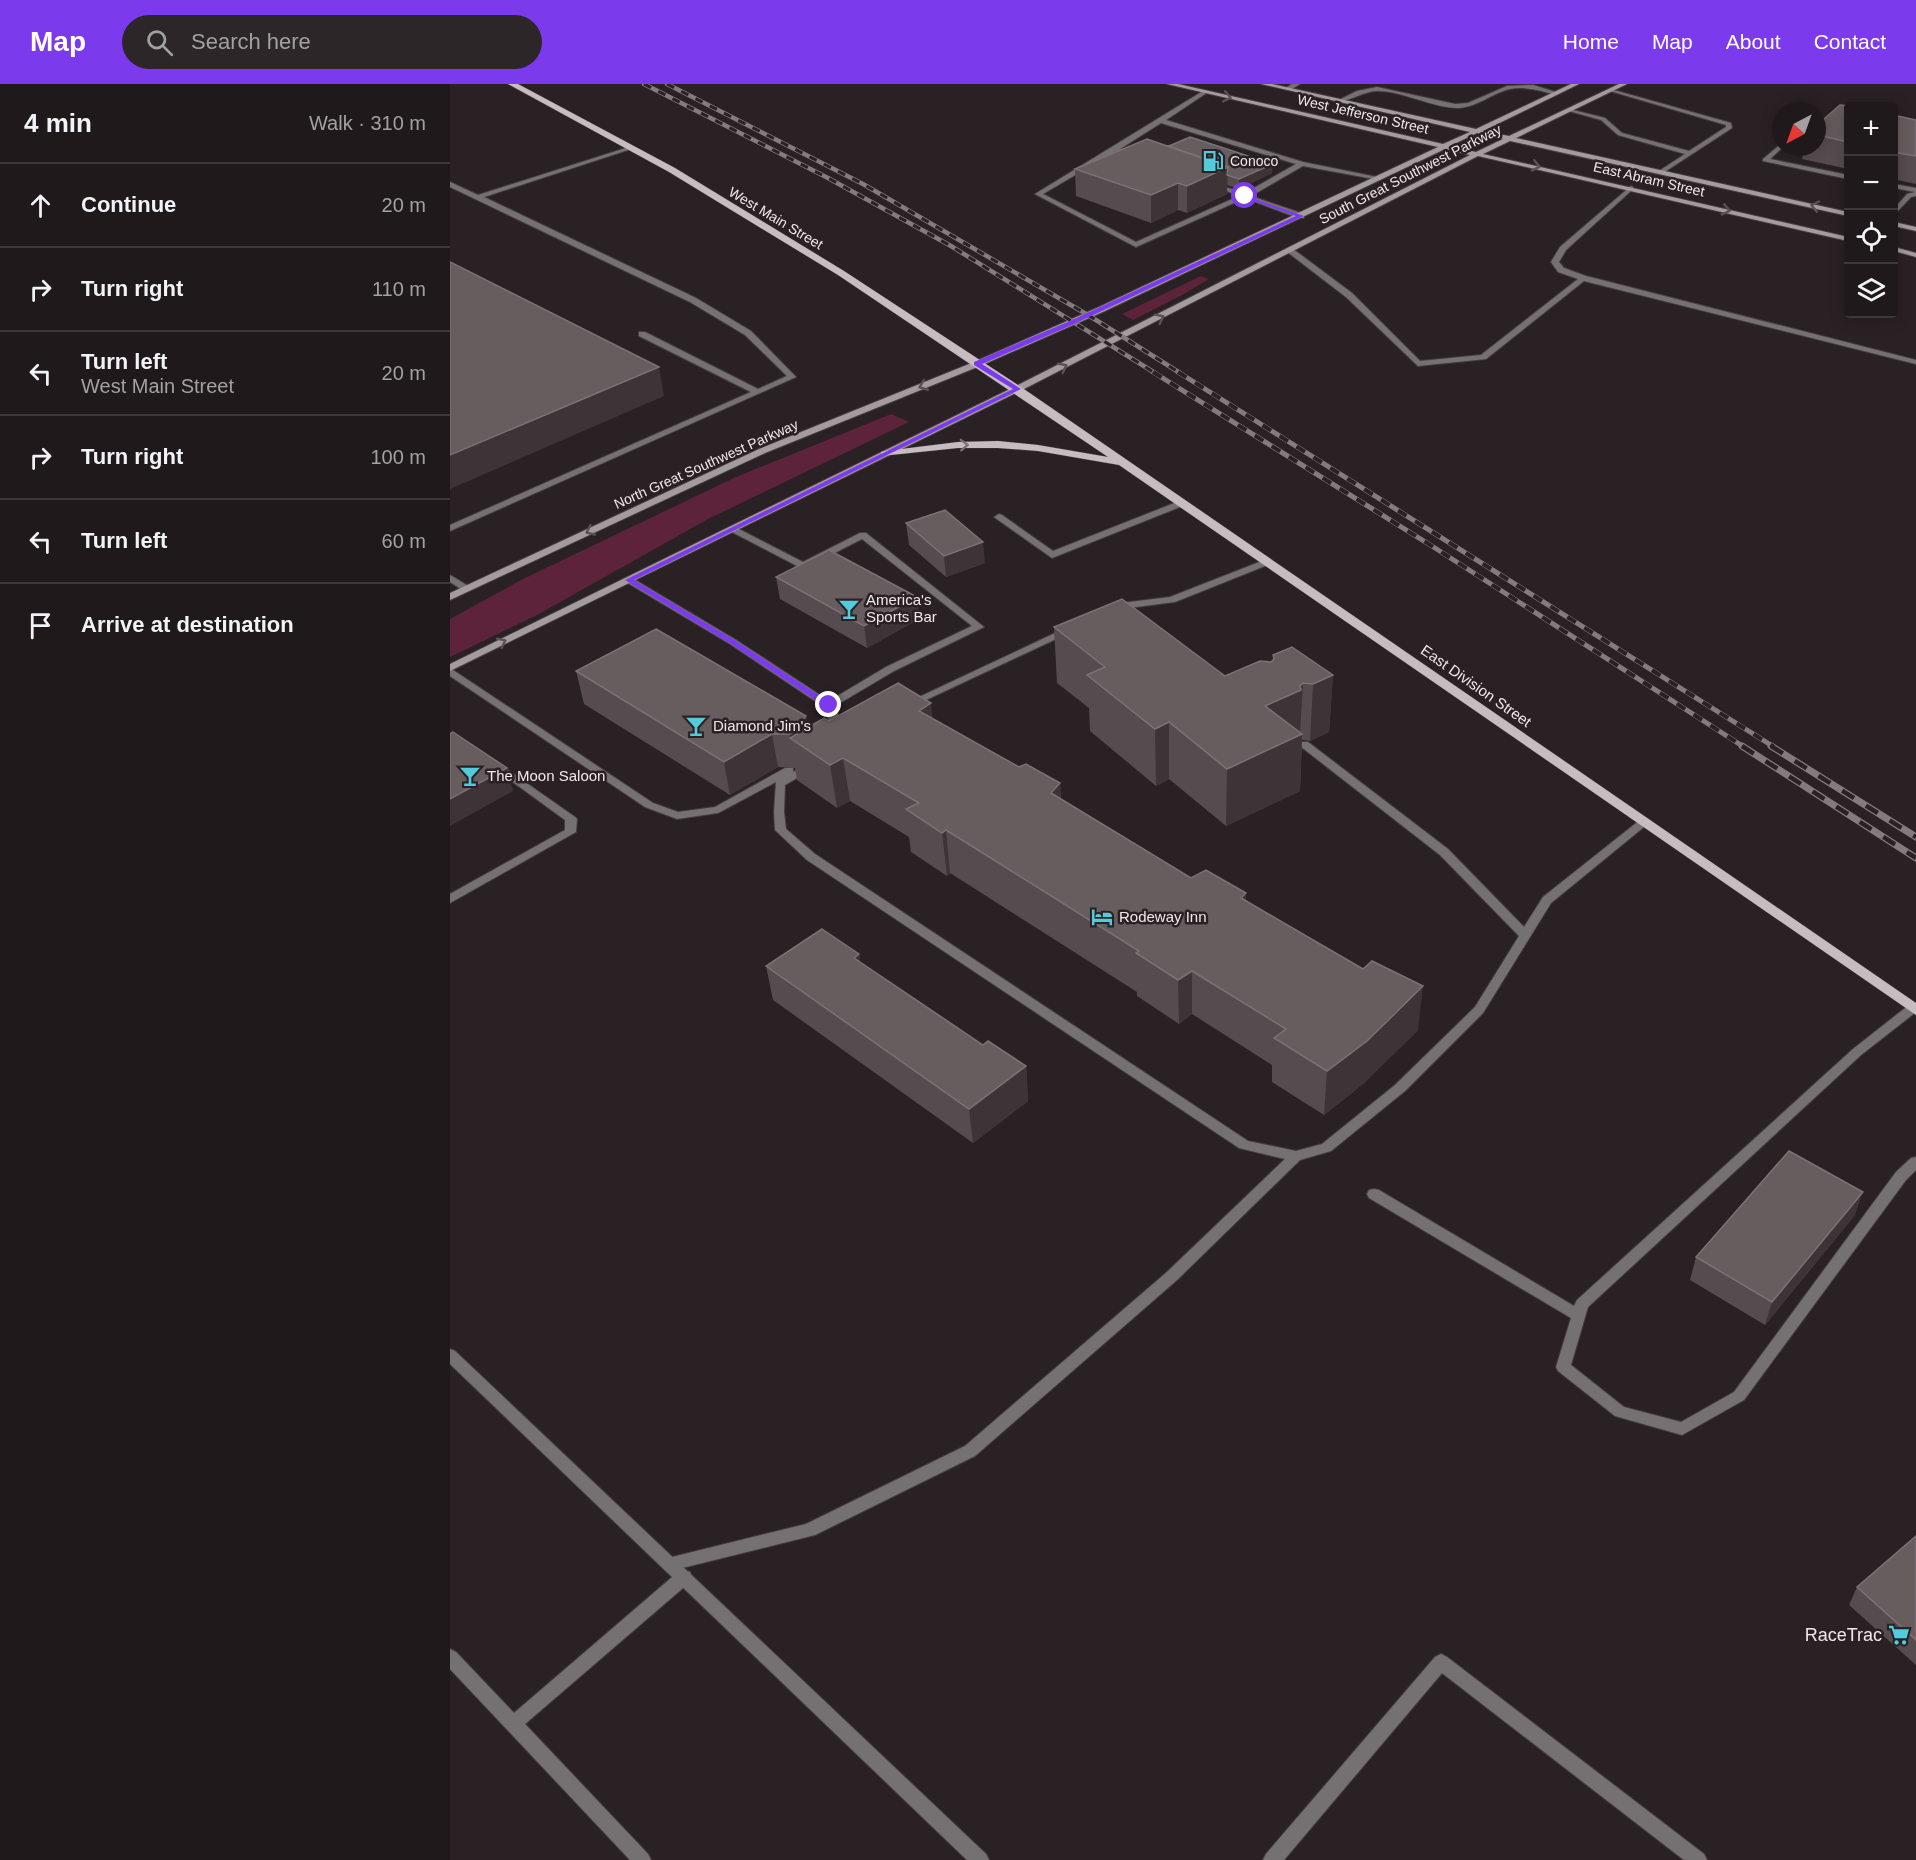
<!DOCTYPE html>
<html lang="en">
<head>
<meta charset="utf-8">
<style>
	body { margin:0; font-family:Arial,sans-serif; background:#2d2628; color:#f1f3f6 }
	.controls { position:absolute; right:18px; top:18px; display:grid; overflow:hidden; border-radius:6px; box-shadow:0 3px 15px #0003 }
	.controls button { width:54px; height:54px; display:grid; place-items:center; padding:0; border:0; border-bottom:2px solid #3d383a; background:#20191b; color:#f1f3f6; font:30px sans-serif }
	.compass { position:absolute; left:1322px; top:18px; width:54px; height:54px; border-radius:50%; background:#20191b; box-shadow:0 3px 15px #0003; rotate:221deg }
	.stop { position:absolute; width:18px; height:18px; margin:-14px; border:4px solid #7c3aed; border-radius:50%; background:#fff }
	.stop.end { background:#7c3aed; border-color:#fff; box-shadow:0 2px 6px #0008 }
	.list { margin:0; padding:0; list-style:none }
	h2 { display:flex; justify-content:space-between; align-items:center; height:78px; margin:0; padding:0 24px; font-size:26px }
	h2 small { font-size:20px; font-weight:400; color:#a2a0a3 }
	.list li { display:grid; grid-template-columns:39px 1fr auto; gap:18px; align-items:center; box-sizing:border-box; height:84px; padding:0 24px; border-top:2px solid #3d383a }
	.list b { display:block; font-size:22px; white-space:nowrap }
	.list p { margin:0; font-size:20px; white-space:nowrap; color:#a2a0a3 }
	.list em { font-size:20px; font-style:normal; color:#a2a0a3 }
	.icon { flex:none; width:33px; height:33px; fill:none; stroke:currentColor; stroke-width:2; stroke-linecap:round; stroke-linejoin:round }
	.map { position:relative; flex:none; width:1466px; height:1776px; overflow:hidden }
	header { display:flex; align-items:center; gap:36px; box-sizing:border-box; height:84px; padding:0 30px; background:#7c3aed; color:#fff }
	header strong { font-size:28px }
	nav { display:flex; gap:33px; margin-inline-start:auto; font-size:21px }
	.search { width:420px; height:54px; background:#2d2628; display:flex; align-items:center; gap:15px; box-sizing:border-box; padding:0 21px; border-radius:33px; color:#a2a0a3; font-size:22px }
	main { display:flex }
	aside { flex:1; background:#20191b }
	.map>svg:first-child { display:block }
</style>
</head>
<body>
<header>
<strong>Map</strong>
<div class="search"><svg class="icon" aria-label="search" viewBox="0 0 24 24"><circle cx="10" cy="10" r="6"/><path d="M15 15l6 6"/></svg>Search here</div>
<nav><a>Home</a><a>Map</a><a>About</a><a>Contact</a></nav>
</header>
<main>
<aside>
<h2>4 min<small>Walk · 310 m</small></h2>
<ul class="list">
<li><svg class="icon" aria-label="ahead" viewBox="0 0 24 24"><path d="M12 20V5M6 11l6-6 6 6"/></svg><div><b>Continue</b></div><em>20 m</em></li>
<li><svg class="icon" aria-label="right" viewBox="0 0 24 24"><path d="M7 20v-9h11M14 6l5 5-5 5"/></svg><div><b>Turn right</b></div><em>110 m</em></li>
<li><svg class="icon" aria-label="left" viewBox="0 0 24 24"><path d="M17 20v-9H6M10 6l-5 5 5 5"/></svg><div><b>Turn left</b><p>West Main Street</p></div><em>20 m</em></li>
<li><svg class="icon" aria-label="right" viewBox="0 0 24 24"><path d="M7 20v-9h11M14 6l5 5-5 5"/></svg><div><b>Turn right</b></div><em>100 m</em></li>
<li><svg class="icon" aria-label="left" viewBox="0 0 24 24"><path d="M17 20v-9H6M10 6l-5 5 5 5"/></svg><div><b>Turn left</b></div><em>60 m</em></li>
<li><svg class="icon" aria-label="arrive" viewBox="0 0 24 24"><path d="M6 21V4h12l-3 4 3 4H6"/></svg><div><b>Arrive at destination</b></div></li>
</ul>
</aside>
<div class="map">
<svg width="1466" height="1776" viewBox="0 0 1466 1776">
	<rect width="100%" height="100%" fill="#2a2124"/>
	<path fill="#5d233a" d="M751 192 759 195 732 211 683 236 672 230Z
		M441 330 459 338 258 435 89 530 0 573V535L75 494 286 393Z"/>
	<g fill="none" stroke-linecap="round" stroke-linejoin="round">
		<defs>
			<path id="lane" d="M842 0H850L840 6H836V4Z
				M1057 2 1083 1 1109 9 1106 11C1092 7 1075 2 1060 5 1042 9 1028 23 1008 24 982 24 951 6 926 7 914 7 894 20 887 17L907 7 927 3 1005 20 1018 19Z
				M1160 5 1281 39 1282 44 1213 89H1209V87L1235 70 1168 51 1151 36 1119 27V25L1155 34 1172 49 1239 67 1276 43V41L1160 7Z
				M753 7 758 8 716 36 853 78 932 94 929 96 853 82 801 112 854 130V134H848L795 114 686 163 585 110ZM711 39 846 80 795 109 761 99V101L789 112 686 158 593 110 666 67 686 73V71L670 65Z
				M1367 36 1398 43V47L1367 40Z
				M1331 60V63H1333L1320 75 1398 91V95L1313 77V75Z
				M179 63 184 64 34 113 246 214 301 247 346 293 0 447V441L301 308 189 252V248H195L308 305 337 292 295 251 240 218 0 103V98L28 111Z
				M1444 100 1466 104V112L1461 113 1444 131V125L1457 110 1465 108 1444 104Z
				M1181 102 1183 103V105L1116 166 1109 178 1114 184 1136 192 1466 276V280L1134 197 1036 275 968 282 896 213 836 167 843 165 902 209 970 277 1031 271 1128 195 1108 188 1101 178 1110 163Z
				M732 416 736 419 735 421 602 474 544 433 549 430 552 431 603 467Z
				M283 442 353 478 410 449H416L534 543 444 587 385 622 394 647 392 650H384L374 623 280 560 176 498V494H182L286 556 379 617 436 583 522 542 412 455 353 485 280 447 278 445Z
				M817 475 820 476V480L725 518 663 526 658 523 663 520 720 513Z
				M0 491 20 503V507H14L0 498Z
				M618 543 621 544V548L461 623H453L452 621Z
				M0 584 203 719 228 728 265 723 335 684H343V688L355 681H363L364 683 363 685 335 701 334 728 336 745 365 770 798 1057 846 1067 872 1060 945 1001 1025 923 1069 852 990 771 850 662 849 660 850 658H858L998 765 1074 843 1093 813 1190 736H1198L1200 738 1101 819 1033 929 955 1007 881 1067 850 1076 727 1196 525 1372 365 1451 220 1487 214 1485 212 1480 214 1475 356 1440 515 1362 717 1188 835 1075 789 1064 357 776 325 746 324 728 326 698 268 729 227 735 195 723 0 592Z
				M45 677 125 733 127 735 126 748 0 819V810L115 746V736L41 682 40 680 41 678Z
				M1463 920 1466 921V928L1411 971 1138 1223 1121 1281 1174 1323 1231 1338 1284 1308 1446 1088 1461 1074 1466 1073V1086L1456 1096 1294 1316 1232 1351 1165 1332 1108 1287 1106 1283 1121 1234 919 1114 917 1110 919 1106 924 1105 929 1106 1124 1222 1127 1216 1403 965 1459 921Z
				M234 1486 240 1488 242 1493 240 1498 75 1640 198 1770 201 1776H180L0 1585V1565L6 1568 64 1629 228 1488Z
				M991 1570 997 1573 1254 1770 1257 1776H1234L992 1589 834 1776H813L816 1770 985 1573Z"/>
			<path id="street" d="M0 1265 5 1267 536 1770 539 1776H517L0 1280Z"/>
			<path id="secondary" d="M717 0H728L993 60 1020 48 811 0H822L1026 45 1121 0H1129L1033 47 1059 52 1169 0H1177L1066 54 1398 128V132L1060 57 1033 70 1398 153V157L1028 72 570 307 0 587V580L564 303 1020 71 995 65 655 227 530 282 315 369 0 516V509L309 365 524 278 649 223 988 63ZM1027 49 1053 55 1026 68 1000 62Z
				M1444 138 1466 143V147L1444 142Z
				M1444 163 1466 169V173L1444 167Z"/>
			<path id="primary" d="M58 0H68L225 84 394 187 571 303 1466 919V931L669 381 588 367 548 364H508L431 372V368L435 367 508 358 548 357 588 361 658 373 388 191 219 88Z"/>
		</defs>
		<use href="#lane" stroke="#453d40" stroke-width="2"/>
		<use href="#street" stroke="#453d40" stroke-width="2"/>
		<use href="#secondary" stroke="#453d40" stroke-width="2"/>
		<use href="#primary" stroke="#453d40" stroke-width="1"/>
		<use href="#lane" fill="#757071" fill-rule="evenodd"/>
		<use href="#street" fill="#757071" fill-rule="evenodd"/>
		<use href="#secondary" fill="#a39b9d" fill-rule="evenodd"/>
		<use href="#primary" fill="#c7bdc0" fill-rule="evenodd"/>
		<defs>
			<path id="rail-far2" d="M194 0 378 94 501 162 705 289
				M217 0 413 100 638 231 730 289"/>
			<path id="rail-far1" d="M703 288 985 464 1294 663
				M728 288 1324 663"/>
			<path id="rail" d="M1292 662 1466 774
				M1321 662 1466 753"/>
		</defs>
		<use href="#rail-far2" stroke="#837b7d" stroke-width="4.5"/>
		<use href="#rail-far1" stroke="#837b7d" stroke-width="5"/>
		<use href="#rail" stroke="#837b7d" stroke-width="7"/>
		<use href="#rail-far2" stroke="#2a2124" stroke-width="3" stroke-dasharray="8" stroke-linecap="butt"/>
		<use href="#rail-far1" stroke="#2a2124" stroke-width="4" stroke-dasharray="10" stroke-linecap="butt"/>
		<use href="#rail" stroke="#2a2124" stroke-width="4.5" stroke-dasharray="14" stroke-linecap="butt"/>
	</g>
	<path fill="#564c4f" d="M1398 22V85L1352 75 1355 63H1367V41Z
		M1443 31 1466 36V100L1443 95Z
		M719 62 822 89 789 105 777 101V110L737 129 728 126 701 139 626 112 625 85Z
		M456 439 535 479 496 493 459 461Z
		M326 493 467 513 469 535 417 564 330 515Z
		M604 543 775 592 821 578 823 576V571L883 591 879 648 860 657 852 656 850 707 776 742 719 695 706 702 640 647 639 624 607 599Z
		M126 587 358 643 379 637 483 635 569 683 610 699 611 715 741 794 796 809V816L968 946 913 1000 874 1031 822 998V981L742 930 729 940 687 912V908L500 789 497 792 461 768 459 753 400 717 387 724 347 696 345 684 328 683 280 711 134 620Z
		M409 870 410 878 533 961 576 982 578 1017 523 1059 323 916 316 882Z
		M1405 1131 1315 1241 1240 1196 1246 1173Z
		M1466 1452V1581L1399 1521 1407 1503Z"/>
	<path fill="#3e3437" d="M823 80 822 89 789 105V95Z
		M778 83 777 110 737 129V102Z
		M728 99V126L701 139V111Z
		M209 283 214 312 0 405V371Z
		M533 458 535 479 496 493 494 472Z
		M467 513 469 535 417 564 414 542Z
		M883 591 879 648 860 657 863 600Z
		M853 599 850 651 852 650 850 707 776 742 777 685 815 622 850 602Z
		M481 619 486 662 469 627Z
		M356 632 361 665 340 654V650Z
		M719 638V695L706 702 705 645Z
		M322 650 328 683 280 711 274 678Z
		M393 674 400 717 387 724 380 681Z
		M57 684 63 707 0 742V715Z
		M610 699 612 742 601 709Z
		M496 746 500 789 497 792 492 749Z
		M796 809 795 853 791 814Z
		M409 870 414 904 404 874Z
		M742 887V930L729 940 728 896Z
		M973 902 968 946 913 1000 874 1031 877 987Z
		M576 982 578 1017 523 1059 519 1025Z
		M1413 1108 1405 1131 1315 1241 1322 1218Z"/>
	<path fill="#675d5f" stroke="#7c7275" stroke-width="1.5" d="M1390 21 1400 22H1398V58L1367 51V41Z
		M1443 31 1466 36V72L1443 68Z
		M740 53 823 80 789 95 777 91 778 83 719 62Z
		M697 55 778 83 737 102 728 99 701 111 625 85Z
		M0 178 209 283 0 371Z
		M495 426 533 458 494 472 456 439Z
		M379 466 467 513 414 542 326 493Z
		M672 515 775 592 810 577 821 578 824 575 823 571 842 563 883 591 863 600 853 599 850 602 851 606 815 622 852 650 777 685 719 638 705 645 637 591 655 583 604 543Z
		M206 545 356 632 350 639 352 643 340 650H322L274 678 126 587Z
		M448 599 481 619 469 627 569 683 576 680 610 699 601 709 741 794 756 786 796 809 791 814 913 885 922 877 973 902 917 957 877 987 824 954 836 945 742 887 728 896 686 869 689 867 496 746 492 749 456 725 469 719 393 674 380 681 340 654 374 634 379 637Z
		M3 648 57 684 0 715V650Z
		M372 845 409 870 404 874 533 961 538 957 576 982 519 1025 316 882Z
		M1339 1067 1413 1108 1322 1218 1246 1173Z
		M1466 1452V1556L1407 1503Z"/>
	<defs><path id="oneway-chevron" d="M-2-3.5L2.5 0L-2 3.5" fill="none" stroke-width="1.6" stroke-linecap="round" stroke-linejoin="round" transform="scale(1.5)"/></defs>
	<g stroke="#5a5254">
		<use href="#oneway-chevron" transform="translate(777 13) rotate(12)"/>
		<use href="#oneway-chevron" transform="translate(1086 82) rotate(13)"/>
		<use href="#oneway-chevron" transform="translate(1365 122) rotate(-168)"/>
		<use href="#oneway-chevron" transform="translate(1276 126) rotate(13)"/>
		<use href="#oneway-chevron" transform="translate(710 234) rotate(-27)"/>
		<use href="#oneway-chevron" transform="translate(613 283) rotate(-27)"/>
		<use href="#oneway-chevron" transform="translate(473 302) rotate(158)"/>
		<use href="#oneway-chevron" transform="translate(140 447) rotate(155)"/>
		<use href="#oneway-chevron" transform="translate(52 558) rotate(-26)"/>
	</g>
	<use stroke="#786f72" href="#oneway-chevron" transform="translate(514 361) rotate(-2)"/>
	<path fill="#7c3aed" d="M793 111 854 132 624 240 532 280 571 305 184 496 286 557 382 620V623H376L281 560 175 496 563 305 524 281V278L620 237 846 132 793 113Z"/>
	<defs>
		<symbol id="fuel-bare" viewBox="-9 -9 18 18"><path d="M-5.5-6h7V0h2V4h1.3V-2.5L3-4.5l.8-.8L6-3V5H2.5V1h-1V6h-7ZM-4.2-4.7v3.2H.2V-4.7Z" fill="#53cbdb" stroke="#2a2124" stroke-width="2.5" paint-order="stroke"/></symbol>
		<symbol id="bar-bare" viewBox="-9 -9 18 18"><path d="M-6-5H6L.8 .8V4.5H3.5V6h-7V4.5H-.8V.8Z" fill="#53cbdb" stroke="#2a2124" stroke-width="2.5" paint-order="stroke"/></symbol>
		<symbol id="hotel-bare" viewBox="-9 -9 18 18"><path d="M-6-4.5h1.5V1H6V5H4.5V3h-9V5H-6ZM-4 0a1.8 1.8 0 1 1 3.6 0ZM.5 0V-2.5h3Q6-2.5 6 0Z" fill="#53cbdb" stroke="#2a2124" stroke-width="2.5" paint-order="stroke"/></symbol>
		<symbol id="supermarket-bare" viewBox="-9 -9 18 18"><path d="M-6-5.5h2.5l.6 2H6L4.5 2H-2.5L-4.4-4H-6ZM-1.5 3.2a1.3 1.3 0 1 0 .1 0ZM3 3.2a1.3 1.3 0 1 0 .1 0Z" fill="#53cbdb" stroke="#2a2124" stroke-width="2.5" paint-order="stroke"/></symbol>
	</defs>
	<g fill-rule="evenodd">
		<use href="#fuel-bare" x="748" y="62" width="30" height="30"/>
		<use href="#bar-bare" x="384" y="510" width="30" height="30"/>
		<use href="#bar-bare" x="231" y="627" width="30" height="30"/>
		<use href="#bar-bare" x="5" y="677" width="30" height="30"/>
		<use href="#hotel-bare" x="637" y="818" width="30" height="30"/>
		<use href="#supermarket-bare" x="1434" y="1536" width="30" height="30"/>
	</g>
	<g text-anchor="middle" stroke-width="5" stroke-linejoin="round" paint-order="stroke">
		<g font-size="14" fill="#eee8e9" stroke="#2a2124">
			<text transform="translate(913 30) rotate(13)" y="5">West Jefferson Street</text>
			<text transform="translate(960 90) rotate(-27)" y="5">South Great Southwest Parkway</text>
			<text transform="translate(1199 95) rotate(13)" y="5">East Abram Street</text>
			<text transform="translate(326 134) rotate(31)" y="5">West Main Street</text>
			<text transform="translate(256 380) rotate(-24)" y="5">North Great Southwest Parkway</text>
		</g>
		<g font-size="14" fill="#eee8e9" stroke="#2a2124" text-anchor="start">
			<text x="780" y="82">Conoco</text>
		</g>
		<g font-size="15" fill="#eee8e9" stroke="#2a2124" text-anchor="start">
			<text x="416" y="521">America's<tspan x="416" dy="17">Sports Bar</tspan></text>
			<text x="263" y="647">Diamond Jim's</text>
			<text x="37" y="697">The Moon Saloon</text>
			<text x="669" y="838">Rodeway Inn</text>
		</g>
		<g font-size="15" fill="#eee8e9" stroke="#2a2124">
			<text transform="translate(1026 602) rotate(35)" y="5">East Division Street</text>
		</g>
		<g font-size="18" fill="#eee8e9" stroke="#2a2124" text-anchor="end">
			<text x="1432" y="1557">RaceTrac</text>
		</g>
	</g>
</svg>
<div class="controls">
<button>+</button>
<button>−</button>
<button><svg class="icon" aria-label="locate" viewBox="0 0 24 24"><circle cx="12" cy="12" r="6"/><path d="M12 2v4M12 18v4M2 12h4M18 12h4"/></svg></button>
<button><svg class="icon" aria-label="layers" viewBox="0 0 24 24"><path d="M12 4l9 5-9 5-9-5zM3 14l9 5 9-5"/></svg></button>
</div>
<svg class="compass" viewBox="-18 -18 36 36"><path d="M0-13l5 13h-10z" fill="#e53935"/><path d="M0 13l5-13h-10z" fill="#a2a0a3"/></svg>
<div class="stop" style="left:795px;top:112px"></div>
<div class="stop end" style="left:379px;top:621px"></div>
</div>
</main>
</body>
</html>
